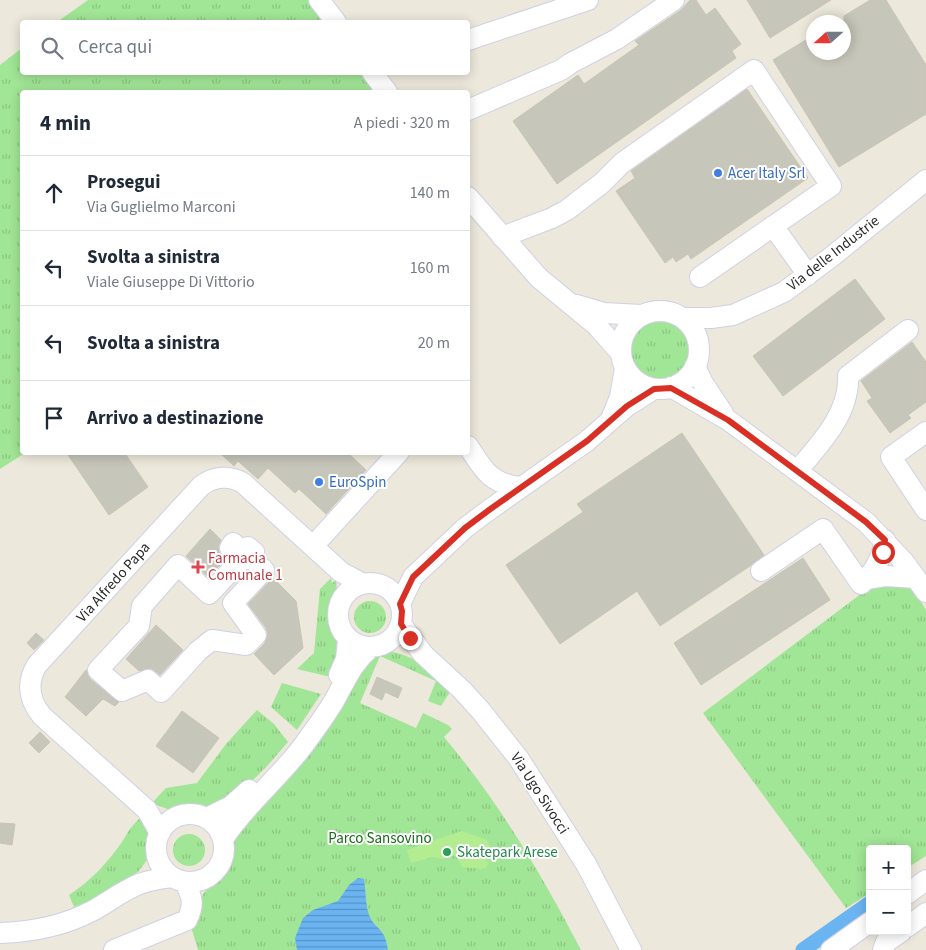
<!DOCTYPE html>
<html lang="it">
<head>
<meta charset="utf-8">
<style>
	body { margin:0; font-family:"Source Sans 3",sans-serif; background:#f6f6f7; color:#1f2937 }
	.controls { position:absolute; right:15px; bottom:15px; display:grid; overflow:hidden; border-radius:5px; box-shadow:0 2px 12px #0003 }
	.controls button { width:45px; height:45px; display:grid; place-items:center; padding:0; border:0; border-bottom:1px solid #e0e1e3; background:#fff; color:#1f2937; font:25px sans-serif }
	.compass { position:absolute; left:806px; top:15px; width:45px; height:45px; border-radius:50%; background:#fff; box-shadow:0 2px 12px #0003; rotate:249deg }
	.stop { position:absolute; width:15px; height:15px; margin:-11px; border:4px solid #d93025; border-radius:50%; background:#fff }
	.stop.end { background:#d93025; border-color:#fff; box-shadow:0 1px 5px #0008 }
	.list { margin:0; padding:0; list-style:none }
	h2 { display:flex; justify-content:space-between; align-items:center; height:65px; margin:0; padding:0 20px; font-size:21px }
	h2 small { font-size:16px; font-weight:400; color:#747a83 }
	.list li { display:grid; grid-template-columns:32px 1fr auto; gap:15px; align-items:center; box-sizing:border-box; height:75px; padding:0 20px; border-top:1px solid #e0e1e3 }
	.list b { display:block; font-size:19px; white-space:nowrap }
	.list p { margin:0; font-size:16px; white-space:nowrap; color:#747a83 }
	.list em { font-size:16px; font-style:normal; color:#747a83 }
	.icon { flex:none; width:28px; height:28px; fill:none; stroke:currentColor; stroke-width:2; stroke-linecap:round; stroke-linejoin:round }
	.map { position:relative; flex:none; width:926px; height:950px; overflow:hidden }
	.search { position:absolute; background:#fff; box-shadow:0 2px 12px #0003; left:20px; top:20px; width:450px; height:55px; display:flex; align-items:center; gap:12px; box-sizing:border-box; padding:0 18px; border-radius:5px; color:#747a83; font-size:19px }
	.panel { position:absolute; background:#fff; box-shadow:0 2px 12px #0003; left:20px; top:90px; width:450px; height:365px; border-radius:5px }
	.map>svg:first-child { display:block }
</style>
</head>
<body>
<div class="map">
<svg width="926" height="950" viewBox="0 0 926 950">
	<defs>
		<pattern id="grass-tufts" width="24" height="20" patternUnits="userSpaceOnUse" patternTransform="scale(1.25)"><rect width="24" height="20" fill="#a1e596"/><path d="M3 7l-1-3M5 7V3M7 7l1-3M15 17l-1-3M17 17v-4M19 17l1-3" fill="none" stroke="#8bc581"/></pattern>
		<pattern id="water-rules" width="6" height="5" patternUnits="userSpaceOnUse" patternTransform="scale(1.25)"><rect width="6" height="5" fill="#6bb4f2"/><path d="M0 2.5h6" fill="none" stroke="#5893c4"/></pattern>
	</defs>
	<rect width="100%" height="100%" fill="#ece8db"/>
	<path fill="url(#grass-tufts)" d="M88 0H315L332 22H57Z
		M22 48V72L370 73 385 92H22V452L25 453 0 469V65Z
		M627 350a32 32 0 1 1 64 0a32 32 0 1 1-64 0Z
		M331 578 332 583 336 580 337 592 332 620 342 644 331 677 297 669 314 653 320 589Z
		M895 581 913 589 926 610V856L907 868V849H870V893L846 908 703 713 874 584Z
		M354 617a16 16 0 1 1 32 0a16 16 0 1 1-32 0Z
		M387 651C419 656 428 670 450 692L441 706 428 701 436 681 380 656 360 703 416 728 423 713 448 725 452 729 444 737C499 802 542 875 581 950H198L192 930 203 894 210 886 221 877 228 860 231 839 372 656Z
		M282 683 321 694 297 730 271 707Z
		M257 710 274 724 288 742 268 765 250 783 205 811 175 812 152 803 166 788 197 783 226 744Z
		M144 818 152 839 151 853 147 860 138 872 87 902 74 907 69 895C91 881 107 863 122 842 126 836 129 829 135 823L139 819Z
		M173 850a16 16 0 1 1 32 0a16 16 0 1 1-32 0Z"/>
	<path fill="#b4ec91" d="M461 831 487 840 490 846 487 848 486 862 489 863 486 868 481 869 462 867 456 855 442 859 433 857 411 863 407 850Z"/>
	<path fill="url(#water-rules)" d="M358 878 364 879C366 891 365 904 369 915 372 924 379 927 383 934 386 938 387 945 388 950H297L295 938 303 918 313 910 338 901 349 885Z"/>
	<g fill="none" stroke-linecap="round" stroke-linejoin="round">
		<path stroke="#6bb4f2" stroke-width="15" d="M803 950 870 903"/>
	</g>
	<path fill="#c7c6ba" stroke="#c8c5b5" d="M690 0H696L706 15 715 8 741 44 732 51 736 58 557 184 513 121 578 75 584 84 639 45 635 41 681 10Z
		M747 0H831L770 38Z
		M870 0H886L926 65V114L839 167 773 60 814 35V52H844V16Z
		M747 89 808 178 691 259 688 254 676 262 673 257 665 263 616 191 635 178 631 171Z
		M855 279 885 319 783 396 753 356Z
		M912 342 926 362V402L908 415 911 418 890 433 867 401 872 398 861 381Z
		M682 433 764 555 750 566 660 626 637 591 560 644 506 565 583 512 577 504Z
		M66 452H124L148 487 109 515Z
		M219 452H347L366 470 326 514 299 489 295 493 268 468 258 479 238 461 234 466Z
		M210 529 221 540 218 547 219 552 225 560 208 577 186 556Z
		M803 558 830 600 701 685 674 643Z
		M273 578 296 601 303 648 274 675 254 654 265 643 268 634 266 628 248 604Z
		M156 625 183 650 160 675 151 668 139 671 126 659Z
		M36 633 44 640 34 650 27 643Z
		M86 670 90 679 119 702 115 706 103 699 86 716 65 697Z
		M377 677 402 688 398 698 385 692 382 700 370 694Z
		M182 711 219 738 193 773 156 746Z
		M40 732 50 742 39 753 29 743Z
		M0 823 15 824 12 845 0 843Z"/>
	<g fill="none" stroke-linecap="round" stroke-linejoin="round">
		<defs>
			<path id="minor" d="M319 0 336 22
				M468 40 588 0
				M372 72 387 92
				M468 110 561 70 571 63 617 39 674 0
				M468 197 539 278 596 325 620 352
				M773 226 808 275
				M502 237 552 218 567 210 602 183 622 163 754 70 831 186 700 277
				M577 305 604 313 641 315
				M621 350a39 39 0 1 1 78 0a39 39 0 1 1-78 0Z
				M682 318H711L733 315 784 292 830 258 926 180
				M695 366 703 383 723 413
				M671 387 728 420 866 522 904 562 926 592
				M611 419 620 397 625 368
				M926 432 891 457 926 510
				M468 446C483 469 490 484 520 487
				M797 471C820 444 850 413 848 376L908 330
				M233 543 243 552 248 547 254 552 252 559 264 570 233 603 256 635 246 645 212 640 198 651 161 692 148 680 122 691 98 670 139 626 142 606 178 565 209 594 242 559 230 548Z
				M313 546 399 452
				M761 571 823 529 861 584C874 573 882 557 885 540
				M868 579 886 576 916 578
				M338 615a32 32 0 1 1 64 0a32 32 0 1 1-64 0Z
				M400 604 413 577 465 528 489 510 587 441 627 406 654 389
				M401 624 423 654 462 690 481 711 519 759 586 864 631 950
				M339 675 346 659 348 639
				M156 848a34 34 0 1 1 68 0a34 34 0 1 1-68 0Z
				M207 818 231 806 249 790
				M160 833 147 810 42 716C29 700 26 683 37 665L201 486C214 476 230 475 243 483L341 572 363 584
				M223 839C246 804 278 779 303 746 314 731 325 716 334 701 346 680 352 663 371 647
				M907 894 926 880
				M907 927 926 913
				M0 933C31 932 66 925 94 910 107 903 118 894 131 888 143 881 158 879 172 877
				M114 950 187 920C195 903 192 898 185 882
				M831 950 870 922
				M883 950 886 942 902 931"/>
		</defs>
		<use href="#minor" stroke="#d0d0e3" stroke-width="22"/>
		<use href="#minor" stroke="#fff" stroke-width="20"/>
	</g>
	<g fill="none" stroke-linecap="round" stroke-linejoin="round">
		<path stroke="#d93025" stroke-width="6" d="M410 638 401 624 402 611 400 604 413 577 465 528 489 510 587 441 627 406 654 389 671 388 728 420 866 522 885 540 883 552"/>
	</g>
	<g fill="#3f7fe0" stroke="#fff" stroke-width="2">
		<circle cx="718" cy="173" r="5"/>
		<circle cx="319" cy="482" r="5"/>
	</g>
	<path fill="#e0444e" stroke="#fff" stroke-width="2" d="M195.5 559.5h5v5h5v5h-5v5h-5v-5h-5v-5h5z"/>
	<circle fill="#2e9e5b" stroke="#fff" stroke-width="2" cx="447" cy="852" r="5"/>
	<g text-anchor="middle" stroke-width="4" stroke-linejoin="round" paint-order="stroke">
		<g font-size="15" fill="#366cbe" stroke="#fff" text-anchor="start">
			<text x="728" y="178">Acer Italy Srl</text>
			<text x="329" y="487">EuroSpin</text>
		</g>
		<g font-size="15" fill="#2a2a2a" stroke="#fff">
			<text transform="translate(833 253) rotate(-38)" y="5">Via delle Industrie</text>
			<text transform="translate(113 582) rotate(-48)" y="5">Via Alfredo Papa</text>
			<text transform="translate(540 793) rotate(57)" y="5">Via Ugo Sivocci</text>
		</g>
		<g font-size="15" fill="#be3a42" stroke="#fff" text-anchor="start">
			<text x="208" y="563">Farmacia<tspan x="208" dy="17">Comunale 1</tspan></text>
		</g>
		<g font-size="15" fill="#196918" stroke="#fff">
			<text x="380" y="843">Parco Sansovino</text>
		</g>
		<g font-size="15" fill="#27864d" stroke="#fff" text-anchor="start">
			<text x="457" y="857">Skatepark Arese</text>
		</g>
	</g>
</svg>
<div class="controls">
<button>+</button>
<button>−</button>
</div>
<svg class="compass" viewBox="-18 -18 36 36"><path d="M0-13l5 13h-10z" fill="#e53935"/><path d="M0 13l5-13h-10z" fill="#747a83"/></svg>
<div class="stop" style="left:883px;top:552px"></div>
<div class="stop end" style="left:410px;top:638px"></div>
<div class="search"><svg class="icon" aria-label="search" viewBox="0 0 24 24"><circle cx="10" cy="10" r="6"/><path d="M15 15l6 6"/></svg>Cerca qui</div>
<section class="panel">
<h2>4 min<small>A piedi · 320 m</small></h2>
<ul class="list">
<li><svg class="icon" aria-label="ahead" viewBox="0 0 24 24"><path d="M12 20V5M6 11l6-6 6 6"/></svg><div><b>Prosegui</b><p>Via Guglielmo Marconi</p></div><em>140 m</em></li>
<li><svg class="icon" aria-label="left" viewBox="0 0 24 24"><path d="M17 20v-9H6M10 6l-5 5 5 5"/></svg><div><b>Svolta a sinistra</b><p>Viale Giuseppe Di Vittorio</p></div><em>160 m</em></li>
<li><svg class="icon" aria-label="left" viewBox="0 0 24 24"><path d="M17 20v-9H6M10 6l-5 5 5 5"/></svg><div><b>Svolta a sinistra</b></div><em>20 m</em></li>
<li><svg class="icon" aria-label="arrive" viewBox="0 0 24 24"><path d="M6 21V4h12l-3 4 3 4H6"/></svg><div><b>Arrivo a destinazione</b></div></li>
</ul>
</section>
</div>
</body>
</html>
